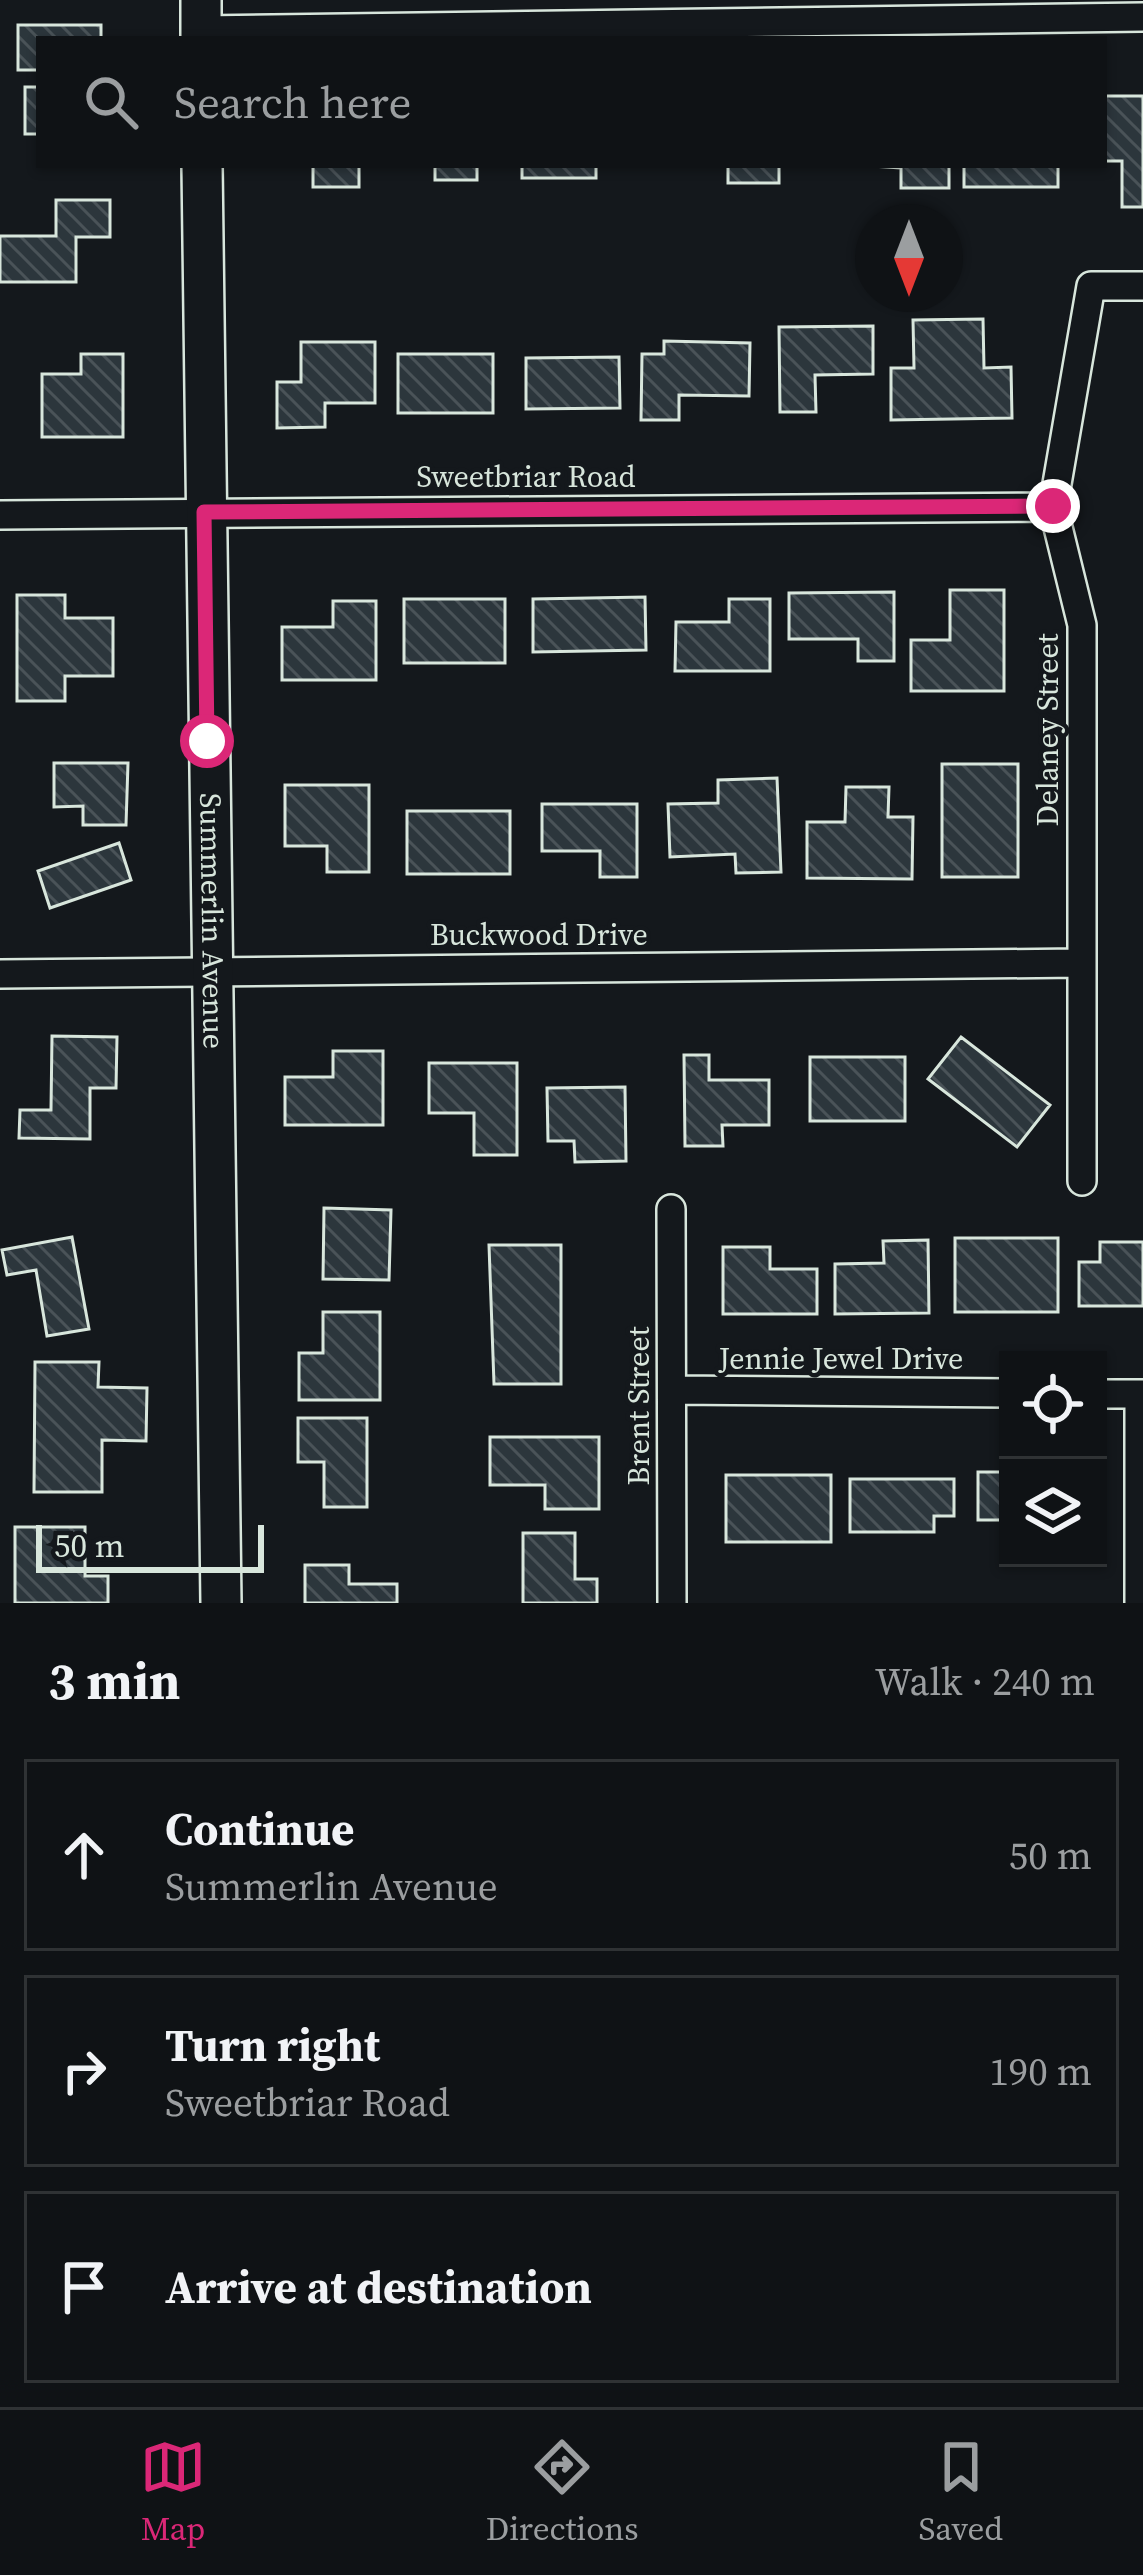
<!DOCTYPE html>
<html lang="en">
<head>
<meta charset="utf-8">
<style>
	body { margin:0; font-family:"Source Serif 4",serif; background:#1d2022; color:#f1f3f6 }
	.controls { position:absolute; right:36px; bottom:36px; display:grid; overflow:hidden; border-radius:0px; box-shadow:0 3px 9px #0004 }
	.controls button { width:108px; height:108px; display:grid; place-items:center; padding:0; border:0; border-bottom:3px solid #2f3234; background:#0f1215; color:#f1f3f6; font:60px sans-serif }
	.compass { position:absolute; left:855px; top:204px; width:108px; height:108px; border-radius:50%; background:#0f1215; box-shadow:0 3px 9px #0004; rotate:180deg }
	.scale { position:absolute; left:36px; bottom:30px; width:228px; box-sizing:border-box; padding-left:12px; border:6px solid #d8e6dc; border-top:0; font-size:33px; line-height:42px; white-space:nowrap; color:#d8e6dc; -webkit-text-stroke:9px #14181c; paint-order:stroke }
	.stop { position:absolute; width:36px; height:36px; margin:-27px; border:9px solid #db2777; border-radius:50%; background:#fff }
	.stop.end { background:#db2777; border-color:#fff; box-shadow:0 3px 12px #0008 }
	.list { margin:0; padding:0; list-style:none }
	h2 { display:flex; justify-content:space-between; align-items:center; height:156px; margin:0; padding:0 48px; font-size:51px }
	h2 small { font-size:39px; font-weight:400; color:#9b9ea0 }
	.list li { display:grid; grid-template-columns:78px 1fr auto; gap:36px; align-items:center; box-sizing:border-box; height:192px; margin:0 24px 24px; padding:0 24px; border:3px solid #2f3234; border-radius:0px }
	.list b { display:block; font-size:45px; white-space:nowrap }
	.list p { margin:0; font-size:39px; white-space:nowrap; color:#9b9ea0 }
	.list em { font-size:39px; font-style:normal; color:#9b9ea0 }
	.icon { flex:none; width:66px; height:66px; fill:none; stroke:currentColor; stroke-width:2; stroke-linecap:round; stroke-linejoin:round }
	.map { position:relative; flex:none; width:1143px; height:1603px; overflow:hidden }
	.search { position:absolute; background:#0f1215; box-shadow:0 3px 9px #0004; left:36px; right:36px; top:36px; height:132px; display:flex; align-items:center; gap:30px; box-sizing:border-box; padding:0 42px; border-radius:0px; color:#9b9ea0; font-size:45px }
	.sheet { height:804px; background:#0f1215 }
	nav { display:flex; justify-content:space-around; align-items:center; box-sizing:border-box; height:168px; border-top:3px solid #2f3234; background:#0f1215; font-size:33px; color:#9b9ea0 }
	nav a { display:grid; justify-items:center; gap:6px }
	nav .on { color:#db2777 }
	.map>svg:first-child { display:block }
</style>
</head>
<body>
<div class="map">
<svg width="1143" height="1603" viewBox="0 0 1143 1603">
	<defs>
		<pattern id="building-back-hatch" width="6" height="6" patternUnits="userSpaceOnUse" patternTransform="scale(3)"><rect width="6" height="6" fill="#2c363c"/><path d="M-1 5l2 2M0 0l6 6M5-1l2 2" fill="none" stroke="#4a5358"/></pattern>
	</defs>
	<rect width="100%" height="100%" fill="#14181c"/>
	<path fill="url(#building-back-hatch)" stroke="#d8e6dc" stroke-width="3" d="M18 25H101V39H39V70H18Z
		M25 87H39V134H25Z
		M1104 96H1143V207H1122V161H1104Z
		M313 165H359V187H313Z
		M435 165H477V180H435Z
		M522 165H596V178H522Z
		M728 165H779V183H728Z
		M857 165H949V188H901V168Z
		M964 165H1058V187H964Z
		M56 200H110V237H76V282H0V236H56Z
		M983 319 984 368 1011 367 1012 418 891 420V368H914L913 320Z
		M873 326V374L815 375 816 412H780L779 327Z
		M664 341 750 343 749 396 679 395V420H641L642 354H664Z
		M301 342H375V403H325V427L277 428V382H301Z
		M81 354H123V437H42V374H81Z
		M398 354H493V413H398Z
		M619 357 620 408 526 409V358Z
		M950 590H1004V691H911V640H950Z
		M894 592V661H858V639H789V593Z
		M17 595H65V618H113V676H65V701H17Z
		M645 597 646 650 533 652V599Z
		M404 599H505V663H404Z
		M729 599H770V671H675L676 622H729Z
		M333 601H376V680H282V627H333Z
		M54 763H128L126 825H83V806L54 807Z
		M942 764H1018V877H942Z
		M777 778 781 872 736 873 735 854 670 857 668 804 718 803V780Z
		M285 785H369V872H327V846H285Z
		M846 787H889L888 817H913L912 879 807 878V822H845Z
		M542 804H637V877H600V851H542Z
		M407 811H510V874H407Z
		M119 843 131 880 50 908 38 871Z
		M52 1036 117 1037 116 1088H90V1139L19 1138 20 1110H51Z
		M961 1037 1050 1105 1017 1147 928 1079Z
		M333 1051H383V1125H285V1077H333Z
		M684 1055H709V1080H769V1125H722L723 1146H685Z
		M810 1057H905V1121H810Z
		M429 1063H517V1155H474V1113H429Z
		M625 1087 626 1161 575 1162 574 1141H548L547 1088Z
		M324 1208 391 1210 389 1280 323 1279Z
		M72 1237 89 1329 47 1336 36 1270 7 1275 2 1250Z
		M955 1238H1058V1312H955Z
		M928 1240 929 1313 835 1314V1264L884 1263 883 1241Z
		M1100 1242H1143V1306H1079V1262H1100Z
		M489 1245H561V1384H494Z
		M723 1247H770V1269H817V1314H723Z
		M323 1312H380V1400H299V1353H323Z
		M35 1362H99L98 1387 147 1388 146 1441 102 1440V1492H34Z
		M298 1418H367V1507H324V1462H298Z
		M490 1437H599V1509H545V1485H490Z
		M978 1472H1008V1520H978Z
		M726 1475H831V1542H726Z
		M850 1479H954V1516H934V1532H850Z
		M15 1527H85V1576H108V1603H15Z
		M523 1533H575V1579H597V1603H523Z
		M305 1565H349V1584H397V1603H305Z"/>
	<g fill="none" stroke-linecap="round" stroke-linejoin="round">
		<defs>
			<path id="street" d="M201 30 1143 17
				M0 515 1053 507
				M0 974 1079 963
				M1082 1181V625L1053 507 1091 286H1143
				M671 1209 672 1603
				M673 1390 1008 1393
				M1098 1394H1143
				M1139 1394V1603"/>
			<g id="secondary">
				<path d="M201 0V39"/>
				<path id="s1" d="M202 165 221 1603"/>
			</g>
		</defs>
		<use href="#street" stroke="#d8e6dc" stroke-width="32"/>
		<use href="#secondary" stroke="#d8e6dc" stroke-width="44"/>
		<use href="#street" stroke="#14181c" stroke-width="27"/>
		<use href="#secondary" stroke="#14181c" stroke-width="39"/>
	</g>
	<g fill="none" stroke-linecap="round" stroke-linejoin="round">
		<path stroke="#db2777" stroke-width="15" d="M207 741 204 512 1053 506"/>
	</g>
	<g text-anchor="middle" stroke-width="9" stroke-linejoin="round" paint-order="stroke">
		<g font-size="30" fill="#d8e6dc" stroke="#14181c">
			<text x="526" y="487">Sweetbriar Road</text>
			<text transform="translate(1048 730) rotate(-90)" y="10">Delaney Street</text>
			<text dy="10" stroke="none"><textPath href="#s1" startOffset="756">Summerlin Avenue</textPath></text>
			<text x="539" y="945">Buckwood Drive</text>
			<text x="841" y="1369">Jennie Jewel Drive</text>
			<text transform="translate(639 1406) rotate(-90)" y="10">Brent Street</text>
		</g>
	</g>
</svg>
<div class="controls">
<button><svg class="icon" aria-label="locate" viewBox="0 0 24 24"><circle cx="12" cy="12" r="6"/><path d="M12 2v4M12 18v4M2 12h4M18 12h4"/></svg></button>
<button><svg class="icon" aria-label="layers" viewBox="0 0 24 24"><path d="M12 4l9 5-9 5-9-5zM3 14l9 5 9-5"/></svg></button>
</div>
<svg class="compass" viewBox="-18 -18 36 36"><path d="M0-13l5 13h-10z" fill="#e53935"/><path d="M0 13l5-13h-10z" fill="#9b9ea0"/></svg>
<div class="scale">50 m</div>
<div class="stop" style="left:207px;top:741px"></div>
<div class="stop end" style="left:1053px;top:506px"></div>
<div class="search"><svg class="icon" aria-label="search" viewBox="0 0 24 24"><circle cx="10" cy="10" r="6"/><path d="M15 15l6 6"/></svg>Search here</div>
</div>
<section class="sheet">
<h2>3 min<small>Walk · 240 m</small></h2>
<ul class="list">
<li><svg class="icon" aria-label="ahead" viewBox="0 0 24 24"><path d="M12 20V5M6 11l6-6 6 6"/></svg><div><b>Continue</b><p>Summerlin Avenue</p></div><em>50 m</em></li>
<li><svg class="icon" aria-label="right" viewBox="0 0 24 24"><path d="M7 20v-9h11M14 6l5 5-5 5"/></svg><div><b>Turn right</b><p>Sweetbriar Road</p></div><em>190 m</em></li>
<li><svg class="icon" aria-label="arrive" viewBox="0 0 24 24"><path d="M6 21V4h12l-3 4 3 4H6"/></svg><div><b>Arrive at destination</b></div></li>
</ul>
</section>
<nav>
<a class="on"><svg class="icon" aria-label="map" viewBox="0 0 24 24"><path d="M3 6l6-2 6 2 6-2v14l-6 2-6-2-6 2zM9 4v14M15 6v14"/></svg>Map</a>
<a><svg class="icon" aria-label="directions" viewBox="0 0 24 24"><path d="M12 3l9 9-9 9-9-9zM9 14v-3h6M13 9l2 2-2 2"/></svg>Directions</a>
<a><svg class="icon" aria-label="saved" viewBox="0 0 24 24"><path d="M7 4h10v16l-5-4-5 4z"/></svg>Saved</a>
</nav>
</body>
</html>
